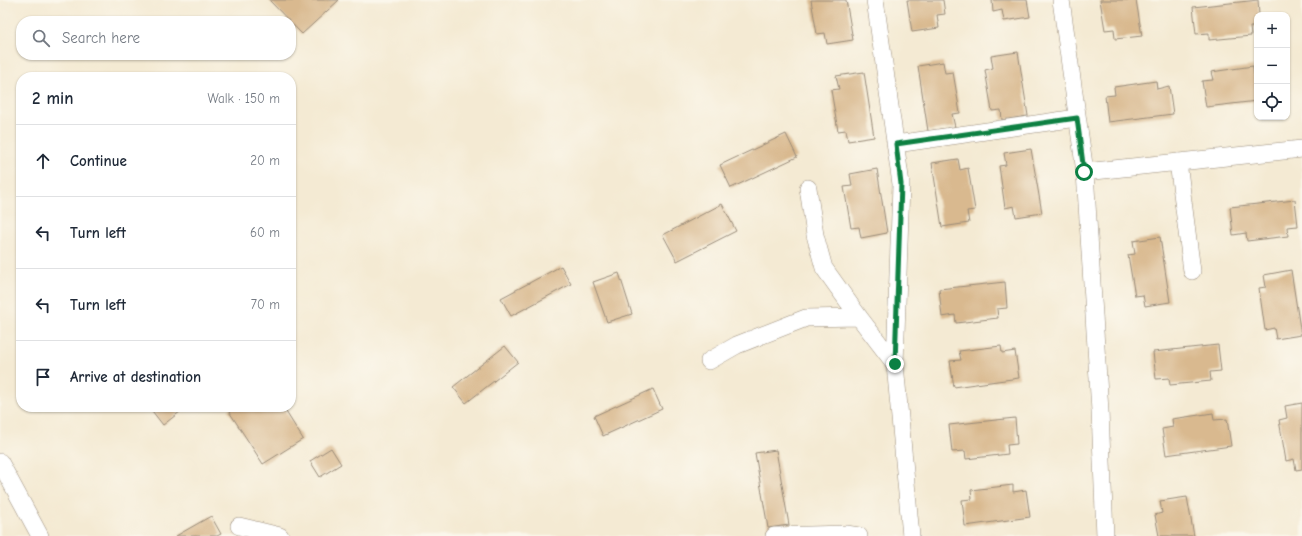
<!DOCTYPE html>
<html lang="en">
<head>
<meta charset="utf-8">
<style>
	body { margin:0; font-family:"Comic Neue",sans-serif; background:#f6f6f7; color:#1f2937 }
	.controls { position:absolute; right:12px; top:12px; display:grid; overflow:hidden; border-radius:8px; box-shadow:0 1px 3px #0004 }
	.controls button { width:36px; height:36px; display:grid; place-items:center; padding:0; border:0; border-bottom:1px solid #e0e1e3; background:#fff; color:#1f2937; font:20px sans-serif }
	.stop { position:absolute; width:12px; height:12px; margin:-9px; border:3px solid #0b8043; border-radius:50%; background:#fff }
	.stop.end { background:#0b8043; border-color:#fff; box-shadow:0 1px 4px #0008 }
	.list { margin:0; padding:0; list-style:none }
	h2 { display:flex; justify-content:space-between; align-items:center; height:52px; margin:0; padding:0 16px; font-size:17px }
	h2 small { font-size:13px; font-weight:400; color:#747a83 }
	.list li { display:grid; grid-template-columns:26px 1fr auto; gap:12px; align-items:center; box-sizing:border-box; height:72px; padding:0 16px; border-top:1px solid #e0e1e3 }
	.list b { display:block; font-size:15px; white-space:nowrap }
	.list em { font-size:13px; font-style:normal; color:#747a83 }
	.icon { flex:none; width:22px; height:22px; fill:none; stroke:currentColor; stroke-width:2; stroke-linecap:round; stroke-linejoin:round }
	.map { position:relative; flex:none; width:1302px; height:536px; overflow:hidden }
	.search { position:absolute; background:#fff; box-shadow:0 1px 3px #0004; left:16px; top:16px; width:280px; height:44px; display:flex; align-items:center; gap:10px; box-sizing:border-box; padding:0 14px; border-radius:16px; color:#747a83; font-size:15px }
	.panel { position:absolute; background:#fff; box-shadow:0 1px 3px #0004; left:16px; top:72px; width:280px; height:340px; border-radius:16px }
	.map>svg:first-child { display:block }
</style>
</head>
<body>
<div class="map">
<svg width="1302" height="536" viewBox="0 0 1302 536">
	<rect width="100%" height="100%" fill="#fbf7ec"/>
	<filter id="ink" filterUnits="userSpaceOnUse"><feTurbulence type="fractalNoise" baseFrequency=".025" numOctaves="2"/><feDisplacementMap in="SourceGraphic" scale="8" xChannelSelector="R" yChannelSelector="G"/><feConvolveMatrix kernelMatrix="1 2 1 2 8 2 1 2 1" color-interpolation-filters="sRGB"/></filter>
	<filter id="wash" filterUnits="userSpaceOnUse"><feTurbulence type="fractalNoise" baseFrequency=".012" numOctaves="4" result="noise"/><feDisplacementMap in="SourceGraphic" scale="16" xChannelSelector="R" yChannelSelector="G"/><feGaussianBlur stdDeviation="0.9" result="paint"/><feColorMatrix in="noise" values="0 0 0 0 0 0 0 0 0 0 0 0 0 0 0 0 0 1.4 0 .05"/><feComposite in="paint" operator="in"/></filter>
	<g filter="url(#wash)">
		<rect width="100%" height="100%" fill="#f4ead3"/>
		<g id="blocks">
			<path fill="#d9b98f" d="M269 0H339L302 34Z
				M811 0H846L853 40 827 44 825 33 817 34Z
				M907 0H943L945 14 937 15 939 28 912 32Z
				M992 0H1027L1030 17 1004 21 1002 10 993 12Z
				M1100 0H1136L1142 36 1115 39 1114 29 1105 30Z
				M1258 0 1259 15H1257V27H1250L1251 36 1209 40V33L1196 34 1193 7Z
				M1018 52 1028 116 1002 120 1001 110 992 111 985 70 993 68 991 56Z
				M943 62 945 73 953 72 960 113 952 114 955 127 928 131 918 66Z
				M1253 66 1254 74 1257 73V101L1206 107 1202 81 1213 80 1211 72Z
				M864 72 874 137 848 141 846 130 838 131 831 90 839 89 836 76Z
				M1156 81 1157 89 1169 86 1173 114 1108 122 1105 96 1115 95 1114 87Z
				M786 134 797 157 731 188 720 165Z
				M1031 149 1042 213 1016 217 1014 206 1005 208 999 166 1006 165 1004 153Z
				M958 159 960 170 968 168 975 210 967 211 969 223 942 227 932 163Z
				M877 169 887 233 861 238 859 227 851 228 844 187 852 186 850 174Z
				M1295 200 1298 226 1287 227 1288 236 1247 241 1246 233 1233 235 1230 207Z
				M722 204 736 231 677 261 663 235Z
				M1160 237 1170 302 1145 306 1143 295 1135 296 1128 255 1135 254 1133 241Z
				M561 266 571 284 511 316 501 298Z
				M1291 270 1301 335 1276 339 1274 328 1265 330 1259 288 1266 287 1264 275Z
				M619 273 632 314 607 322 593 282Z
				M1005 282 1007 308 997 309 998 318 956 323 955 315 942 317 939 289Z
				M1218 345 1221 371 1210 372 1211 381 1170 385 1169 378 1156 379 1153 352Z
				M505 346 518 362 466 403 453 387Z
				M1001 346 1002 353 1015 351 1019 378 954 387 950 361 961 360 959 351Z
				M653 389 662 409 603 436 594 416Z
				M1302 403V469L1296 470 1294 459 1286 461 1279 420 1287 418 1285 406Z
				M149 407H184L185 408 163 425Z
				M233 407H283L303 439 263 464 228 410Z
				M1213 413 1214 420 1227 419 1231 446 1166 455 1162 429 1173 427 1172 419Z
				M1015 418 1017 444 1007 445 1008 454 966 459 965 451 952 452 949 425Z
				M331 448 341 464 320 477 310 461Z
				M776 450 789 525 768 528 755 453Z
				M1013 485V492L1026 490 1030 517 965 526 962 500 972 499 971 490Z
				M1187 497 1194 536H1159L1155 515 1162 513 1160 501Z
				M211 516 221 534 217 536H176Z"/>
		</g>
	</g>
	<g filter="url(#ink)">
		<use href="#blocks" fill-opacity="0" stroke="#988a78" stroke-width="1"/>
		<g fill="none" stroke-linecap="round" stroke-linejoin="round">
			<defs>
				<path id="minor" d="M875 0 901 184 895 364 911 536
					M1061 0 1085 172 1100 411 1105 536
					M896 144 1077 118
					M1178 162 1192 271
					M1085 172 1302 149
					M808 188 815 235 824 268 859 317 895 364
					M709 361 737 345 806 318 859 317
					M0 462 40 536
					M239 526 280 536
					M774 536 846 534 859 536"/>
			</defs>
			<use href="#minor" stroke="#988a78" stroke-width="18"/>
			<use href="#minor" stroke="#fff" stroke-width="17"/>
		</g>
	</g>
	<g fill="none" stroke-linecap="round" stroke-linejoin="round" filter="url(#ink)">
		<path stroke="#0b8043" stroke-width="5" d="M895 364 901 184 896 144 1077 118 1084 172"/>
	</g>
</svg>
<div class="controls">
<button>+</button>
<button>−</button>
<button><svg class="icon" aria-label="locate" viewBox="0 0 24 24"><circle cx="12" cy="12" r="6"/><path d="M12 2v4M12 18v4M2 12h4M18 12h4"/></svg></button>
</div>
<div class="stop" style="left:1084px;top:172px"></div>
<div class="stop end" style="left:895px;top:364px"></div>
<div class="search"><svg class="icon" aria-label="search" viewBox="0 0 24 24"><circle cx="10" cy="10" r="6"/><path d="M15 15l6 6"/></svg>Search here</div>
<section class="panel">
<h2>2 min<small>Walk · 150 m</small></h2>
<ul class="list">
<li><svg class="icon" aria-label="ahead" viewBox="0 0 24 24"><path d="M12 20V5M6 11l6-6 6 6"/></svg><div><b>Continue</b></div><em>20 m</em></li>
<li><svg class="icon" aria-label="left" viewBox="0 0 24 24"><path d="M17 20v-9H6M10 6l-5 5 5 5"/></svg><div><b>Turn left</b></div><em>60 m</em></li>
<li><svg class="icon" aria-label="left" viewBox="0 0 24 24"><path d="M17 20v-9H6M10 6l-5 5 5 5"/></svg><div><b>Turn left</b></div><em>70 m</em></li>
<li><svg class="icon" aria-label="arrive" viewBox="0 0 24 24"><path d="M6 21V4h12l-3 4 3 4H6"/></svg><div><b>Arrive at destination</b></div></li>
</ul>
</section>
</div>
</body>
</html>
